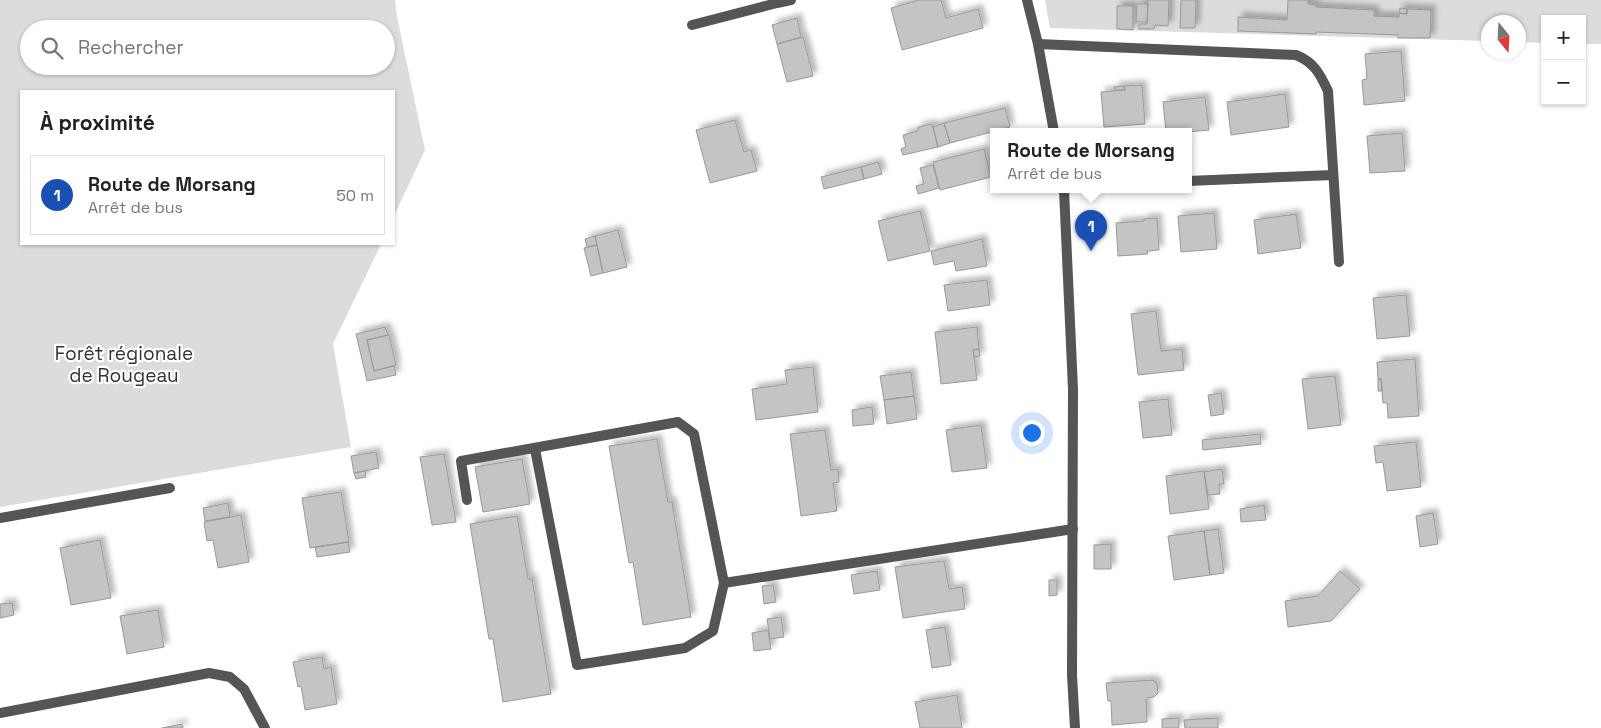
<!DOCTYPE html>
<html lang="fr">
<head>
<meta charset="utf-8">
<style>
	body { margin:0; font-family:"Space Grotesk",sans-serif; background:#f6f6f6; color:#222 }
	.controls { position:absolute; right:15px; top:15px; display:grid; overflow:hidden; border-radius:0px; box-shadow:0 1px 4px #0004 }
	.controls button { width:45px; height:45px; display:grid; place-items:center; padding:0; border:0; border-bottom:1px solid #e0e0e0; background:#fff; color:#222; font:25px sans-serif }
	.compass { position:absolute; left:1481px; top:15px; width:45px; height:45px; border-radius:50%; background:#fff; box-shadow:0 1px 4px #0004; rotate:162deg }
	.you { position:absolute; left:1031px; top:432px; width:18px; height:18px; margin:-12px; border:4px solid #fff; border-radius:50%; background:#1a73e8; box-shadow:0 0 0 8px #1a73e833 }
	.badge { display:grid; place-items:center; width:32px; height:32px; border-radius:50%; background:#b45309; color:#fff; font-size:16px; font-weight:700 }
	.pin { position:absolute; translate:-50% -41px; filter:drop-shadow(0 1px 2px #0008) }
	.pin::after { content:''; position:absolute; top:26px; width:18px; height:15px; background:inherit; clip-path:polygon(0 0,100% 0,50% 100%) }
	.popup { position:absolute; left:990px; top:128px; width:202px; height:65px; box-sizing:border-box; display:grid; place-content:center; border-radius:0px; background:#fff; filter:drop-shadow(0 1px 4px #0005); font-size:16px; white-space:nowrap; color:#767676 }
	.popup b { font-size:19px; color:#222 }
	.popup::after { content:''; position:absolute; left:50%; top:100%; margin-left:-10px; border:10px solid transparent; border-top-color:#fff }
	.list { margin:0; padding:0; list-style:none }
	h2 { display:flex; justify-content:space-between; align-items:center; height:65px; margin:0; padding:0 20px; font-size:21px }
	h2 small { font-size:16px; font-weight:400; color:#767676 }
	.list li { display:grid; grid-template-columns:32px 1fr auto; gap:15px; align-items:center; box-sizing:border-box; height:80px; margin:0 10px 10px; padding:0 10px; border:1px solid #e0e0e0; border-radius:0px }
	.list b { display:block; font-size:19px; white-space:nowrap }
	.list p { margin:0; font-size:16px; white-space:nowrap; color:#767676 }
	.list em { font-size:16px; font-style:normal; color:#767676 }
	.icon { flex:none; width:28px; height:28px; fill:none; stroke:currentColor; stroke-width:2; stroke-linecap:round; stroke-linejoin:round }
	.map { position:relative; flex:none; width:1601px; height:728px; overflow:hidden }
	.search { position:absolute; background:#fff; box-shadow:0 1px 4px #0004; left:20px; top:20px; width:375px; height:55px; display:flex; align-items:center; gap:12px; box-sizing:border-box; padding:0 18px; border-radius:28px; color:#767676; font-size:19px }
	.panel { position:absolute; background:#fff; box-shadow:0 1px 4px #0004; left:20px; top:90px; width:375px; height:155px; border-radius:0px }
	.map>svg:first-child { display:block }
</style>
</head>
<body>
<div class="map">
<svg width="1601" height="728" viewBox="0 0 1601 728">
	<defs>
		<filter id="shadow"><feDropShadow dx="4.5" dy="-4.5" stdDeviation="2.5" flood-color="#0004"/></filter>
	</defs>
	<rect width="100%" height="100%" fill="#fff"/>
	<path fill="#dcdcdc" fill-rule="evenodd" d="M0 0H395L397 17 425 150 394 216V91H21V244H381L333 344 351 447 0 507ZM29 29H386V66H29Z
		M1045 0H1601V44H1582V19H1545V43L1519 42 1518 22H1488V41L1050 28Z"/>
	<path fill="#c4c4c4" stroke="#999" filter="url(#shadow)" d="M919 0H941L946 18 978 9 983 28 902 50 891 8Z
		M1148 0H1169L1168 26 1155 25 1154 29H1139V24H1147Z
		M1181 0H1196L1195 28H1180Z
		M1288 0H1308V4L1316 5V7L1374 10V16L1399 17V13L1407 14V9L1431 10 1430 38H1398V35L1316 32V34L1239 31 1238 32V17L1287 20Z
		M1137 4H1148L1147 22H1136Z
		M1117 6H1133V30L1117 29Z
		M1400 8 1407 9V14L1399 13Z
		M797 18 801 37 777 44 772 25Z
		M803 37 813 76 787 82 777 44Z
		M1401 51 1405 101 1364 105 1362 80 1367 79 1365 54Z
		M1142 85 1145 124 1104 127 1101 92 1125 90 1124 86Z
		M1124 86 1125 90H1115L1114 87Z
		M1285 94 1289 127 1231 135 1227 102Z
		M1205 97 1209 130 1188 132H1166L1163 102Z
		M1005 108 1010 127 950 143 944 123Z
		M735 120 744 152 751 150 757 171 710 183 696 130Z
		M944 123 950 143 938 147 933 127Z
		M932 124 938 147 903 155 901 149 906 147 903 135 918 131V127Z
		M1402 133 1405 171 1370 173 1367 136Z
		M984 149 991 177 940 190 933 162Z
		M878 162 882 174 864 179 861 167Z
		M933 165 939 188 918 194 916 186 924 184 920 168Z
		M861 167 864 179 824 189 821 177Z
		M920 211 930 251 888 261 878 221Z
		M1214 213 1217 249 1181 252 1178 216Z
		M1296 214 1301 248 1258 254 1254 220Z
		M1157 218 1159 250 1147 251 1148 254 1118 256 1116 223 1144 221V219Z
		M618 230 627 267 603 273 595 236Z
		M595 236 597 245 587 247 585 239Z
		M982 239 987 266 956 271 954 261 934 265 931 251Z
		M597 245 603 273 591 276 584 248Z
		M987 280 990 305 948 311 944 285Z
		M1406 295 1410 336 1377 339 1373 298Z
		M1156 311 1161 351 1182 349 1184 370 1138 375 1131 314Z
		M385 327 388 335 367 340 374 371 394 366 396 375 367 381 356 334Z
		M977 327 979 349 973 350 977 380 941 384 935 332Z
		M389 335 396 365 374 371 367 340Z
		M979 349 980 356 974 357 973 350Z
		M1415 359 1419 416 1388 418 1387 403H1383L1381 379H1378L1377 362Z
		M813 367 818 412 756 420 752 389 787 384 785 370Z
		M911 372 914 396 884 400 880 376Z
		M1335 376 1341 425 1308 429 1302 379Z
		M1378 379H1381L1382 391H1378Z
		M1221 393 1224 414 1211 416 1208 395Z
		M914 396 917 419 887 424 884 400Z
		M1168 399 1172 435 1143 438 1139 402Z
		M872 407 874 424 853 426 852 410Z
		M981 425 987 468 952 472 946 430Z
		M825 430 831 470 838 469 839 482 833 483 837 511 801 516 790 434Z
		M1260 434 1261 444 1203 450 1202 440Z
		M657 439 668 502H672L691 617 643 625 633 562 629 563 609 446Z
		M1416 442 1421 487 1387 491 1383 462 1376 463 1374 446Z
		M376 452 379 468 354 473 351 456Z
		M444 454 456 522 432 525 420 457Z
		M522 459 530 504 483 512 475 467Z
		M1222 469 1224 484H1219L1220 494 1208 495 1204 472Z
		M365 471 366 477 356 479 354 473Z
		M1204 471 1209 509 1170 514 1166 476Z
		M341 492 349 542 310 548 302 498Z
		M228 503 230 517 205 521 203 508Z
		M1264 505 1266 520 1241 522 1240 509Z
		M1433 513 1438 544 1420 547 1416 516Z
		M241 515 249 562 218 568 213 540 207 541 204 522Z
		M517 516 528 579H532L551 694 503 702 493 639H489L470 524Z
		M1218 529 1224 573 1210 575 1204 531Z
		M1204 531 1210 575 1174 580 1168 536Z
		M100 540 111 598 71 605 60 548Z
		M348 542 350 552 317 557 315 547Z
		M1111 544V569H1094V545Z
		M944 561 949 589 962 587 965 609 903 618 895 567Z
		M877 571 880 590 854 594 851 575Z
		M1340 571 1360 589 1331 621 1288 627 1285 601 1318 596Z
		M1049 580H1057V595L1049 596Z
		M773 585 776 602 764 604 762 586Z
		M12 603 14 615 0 618V604Z
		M158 610 164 647 127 654 120 616Z
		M781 617 784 637 770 639 767 619Z
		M945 627 951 665 932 668 926 630Z
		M768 630 771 649 754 651 752 633Z
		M322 657 324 669 331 667 337 704 305 710 301 686 298 687 293 662Z
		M1153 680 1157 684 1158 693 1154 697 1146 698 1147 722 1112 725 1111 701H1108L1106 683Z
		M957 695 962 728H920L915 702Z
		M1179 718V728H1162V719Z
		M1218 718V728H1185L1184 720Z
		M182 724 183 728H162Z"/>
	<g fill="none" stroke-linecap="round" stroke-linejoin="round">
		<path stroke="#555" stroke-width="10" d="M776 0 777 3 791 0
			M692 25 777 3
			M535 449 577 665 685 648 713 631 724 583 1073 529
			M467 500 461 461 678 422 694 434 724 583
			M0 518 170 488"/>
		<path stroke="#555" stroke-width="10" d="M1038 44 1296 55C1314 62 1320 74 1328 91L1339 262
			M1188 181 1333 175
			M0 713 209 673 230 677 244 689 265 728"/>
		<path stroke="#555" stroke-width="10" d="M1027 0 1038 44 1054 132
			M1064 190 1073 389 1072 675 1075 728"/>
	</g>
	<g text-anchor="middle" stroke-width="4.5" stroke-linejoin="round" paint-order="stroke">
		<g font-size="19" fill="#333" stroke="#fff">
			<text x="124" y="360">Forêt régionale<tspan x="124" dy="22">de Rougeau</tspan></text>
		</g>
	</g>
</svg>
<div class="controls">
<button>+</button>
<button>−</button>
</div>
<svg class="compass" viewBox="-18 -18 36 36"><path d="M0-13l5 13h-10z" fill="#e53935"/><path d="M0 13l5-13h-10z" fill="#767676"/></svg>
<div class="you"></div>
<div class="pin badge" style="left:1091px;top:251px;background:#1a4fb4">1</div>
<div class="popup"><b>Route de Morsang</b>Arrêt de bus</div>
<div class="search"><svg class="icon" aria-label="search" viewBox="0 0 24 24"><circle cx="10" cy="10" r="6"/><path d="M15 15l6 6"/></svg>Rechercher</div>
<section class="panel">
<h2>À proximité<small></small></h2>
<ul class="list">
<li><span class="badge" style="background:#1a4fb4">1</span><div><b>Route de Morsang</b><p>Arrêt de bus</p></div><em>50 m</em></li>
</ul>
</section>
</div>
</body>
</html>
